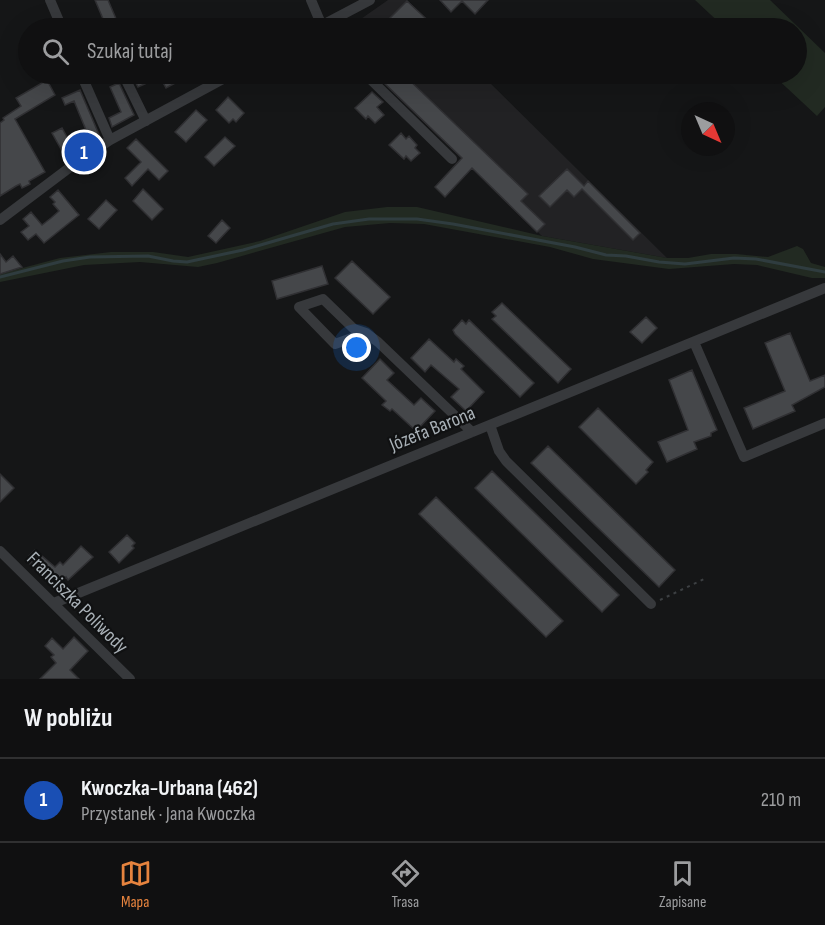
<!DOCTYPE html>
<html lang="pl">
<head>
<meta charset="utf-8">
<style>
	body { margin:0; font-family:"Sofia Sans Condensed",sans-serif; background:#19191a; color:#f1f3f6 }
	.compass { position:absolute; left:681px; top:102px; width:54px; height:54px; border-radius:50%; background:#101011; box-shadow:0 6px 24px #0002; rotate:136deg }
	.you { position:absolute; left:357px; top:348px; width:21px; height:21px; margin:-15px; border:4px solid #fff; border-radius:50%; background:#1a73e8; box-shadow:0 0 0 9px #1a73e833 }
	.badge { display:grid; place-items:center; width:39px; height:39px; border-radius:50%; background:#e6833e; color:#fff; font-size:20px; font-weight:700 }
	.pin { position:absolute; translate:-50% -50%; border:3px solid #fff; box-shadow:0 2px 6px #0006 }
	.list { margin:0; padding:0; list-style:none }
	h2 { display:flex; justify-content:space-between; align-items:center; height:78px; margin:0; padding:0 24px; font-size:26px }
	h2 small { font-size:20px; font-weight:400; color:#9c9d9f }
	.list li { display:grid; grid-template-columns:39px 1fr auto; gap:18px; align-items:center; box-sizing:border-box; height:84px; padding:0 24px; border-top:2px solid #303031 }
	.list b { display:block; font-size:22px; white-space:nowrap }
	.list p { margin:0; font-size:20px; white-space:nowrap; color:#9c9d9f }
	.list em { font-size:20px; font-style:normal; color:#9c9d9f }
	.icon { flex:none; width:33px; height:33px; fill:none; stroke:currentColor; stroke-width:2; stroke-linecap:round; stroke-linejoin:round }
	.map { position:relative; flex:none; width:825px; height:679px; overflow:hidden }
	.search { position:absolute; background:#101011; box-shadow:0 6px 24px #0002; left:18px; right:18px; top:18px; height:66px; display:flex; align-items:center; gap:15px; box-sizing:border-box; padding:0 21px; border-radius:33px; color:#9c9d9f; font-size:22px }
	.sheet { height:162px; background:#101011 }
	nav { display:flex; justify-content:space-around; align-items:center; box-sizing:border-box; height:84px; border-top:2px solid #303031; background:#101011; font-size:16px; color:#9c9d9f }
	nav a { display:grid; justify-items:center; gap:3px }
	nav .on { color:#e6833e }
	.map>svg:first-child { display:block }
</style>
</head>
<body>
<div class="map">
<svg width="825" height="679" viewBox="0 0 825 679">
	<rect width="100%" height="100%" fill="#151617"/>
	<path fill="#222224" d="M388 0H407L436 28H348Z
		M374 74H481L667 258 542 236Z"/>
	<path fill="#222a22" d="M695 0H770L825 53V107L817 116 772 74H796V28H725Z
		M387 207H417L542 236 667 258H688L711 254H736L768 257 797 246 803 249 811 263 825 267V278H812L757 265 734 264 669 269 593 259 550 247 424 224 390 223 345 227 217 263 198 267 140 262 84 265 0 282V274L60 258 111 252H153L188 257 260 241 345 212Z"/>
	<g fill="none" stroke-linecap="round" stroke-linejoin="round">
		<path stroke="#2f3c3f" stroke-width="3" d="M0 277 63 261 90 257 148 256 173 261 187 262 243 250 333 224 369 219H417L453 224 575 247 606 255 626 256 659 262 685 264 734 258 756 259 825 272"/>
	</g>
	<path fill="#45474a" stroke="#303033" stroke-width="1.5" d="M95 0H108L117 21 106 26Z
		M440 0H488L475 14 462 1 451 12Z
		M407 1 436 28H399L389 19Z
		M131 74H192L166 88 160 77 138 87Z
		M389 74H403L528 194 521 201 545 224 537 232 472 168 445 197 435 187 462 158 382 81Z
		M47 80 55 95 15 119 45 172 29 181 30 184 22 188 20 184 16 186 0 196V123L4 120 3 118 21 106 16 98Z
		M119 83 134 115 112 127 109 118 121 112 110 87Z
		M80 90 100 137 66 158 52 133 62 128 71 144 88 135 74 101 65 105 62 98Z
		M372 92 383 102 377 107 384 115 375 123 368 116 366 119 355 108Z
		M228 97 244 113 236 122 233 119 229 123 216 110Z
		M196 110 207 120 186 142 175 132Z
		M401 133 406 139 409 136 417 145 415 148 420 153 411 161 406 156 404 159 389 145Z
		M225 137 235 146 214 166 205 157Z
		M136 139 168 171 159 180 148 169 132 186 125 178 141 162 127 148Z
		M567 169 584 186 588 181 640 233 633 240 582 189 574 197 567 190 550 207 539 196Z
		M143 189 163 209 152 220 133 201Z
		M58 190 79 215 44 243 36 234 28 240 21 232 29 226 23 219 31 212 42 225 51 218 59 211 53 204 55 202 50 197Z
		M106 200 117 210 99 229 88 219Z
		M222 220 230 228 216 243 208 236Z
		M0 254 6 262 13 256 22 267 0 274Z
		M352 261 390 297 373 314 335 278Z
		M322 266 328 284 277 299 272 281Z
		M502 303 571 369 558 383 492 319 496 316 492 312Z
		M646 317 657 328 642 343 630 332Z
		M462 320 466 324 469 320 534 383 520 397 455 334 453 330Z
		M790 333 810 381 825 375V387L792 405 795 411 753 429 744 408 785 391 765 343Z
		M429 339 454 362 456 359 464 366 461 369 484 392 466 411 451 397 459 389 431 365 425 372 411 358Z
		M380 359 394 373 387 380 414 405 421 398 435 411 416 431 392 409 390 411 382 405 386 401 362 378Z
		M692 370 717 430 711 433V436L694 442 697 449 667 462 658 442 688 430 669 380Z
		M598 408 653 462 646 470 648 472 636 484 579 427Z
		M548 446 675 570 659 587 531 463Z
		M492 471 619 595 602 612 475 488Z
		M0 474 14 488 0 502Z
		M436 497 563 621 546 637 419 514Z
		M127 535 135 543 132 546 134 548 119 563 109 552Z
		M81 546 93 557 68 580 66 577 55 588 30 564 33 560 29 556 35 550 55 567 60 562 63 565Z
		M74 637 88 651 70 670 79 679H40L56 663 51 657 54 655 45 646 52 638 63 649Z"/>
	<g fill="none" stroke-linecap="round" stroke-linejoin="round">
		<path stroke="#3d4043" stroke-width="2" stroke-dasharray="3 4.5" stroke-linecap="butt" d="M660 600 704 579"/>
		<path stroke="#37393c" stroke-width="10" d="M50 0 62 28
			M311 0 322 26
			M317 28 370 0
			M81 74 110 140
			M123 74 146 121
			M365 74 452 159
			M0 220 77 162 110 140 232 74
			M366 333 335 344 299 307 323 299 354 329 366 333 378 342 472 432
			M694 342 744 457 825 423
			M490 425 499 451 506 461 651 604
			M0 551 130 679
			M54 603 825 288"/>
	</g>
	<g text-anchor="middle" stroke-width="4.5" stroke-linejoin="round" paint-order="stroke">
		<g font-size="20" fill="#a8b0b6" stroke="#101112">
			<text transform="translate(432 428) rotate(-22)" y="7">Józefa Barona</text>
			<text transform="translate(78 602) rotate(45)" y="7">Franciszka Poliwody</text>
		</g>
	</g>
</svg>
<svg class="compass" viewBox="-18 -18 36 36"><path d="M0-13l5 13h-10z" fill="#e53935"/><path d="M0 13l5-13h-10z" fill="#9c9d9f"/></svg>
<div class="you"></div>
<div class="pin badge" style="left:84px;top:152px;background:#1a4fb4">1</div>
<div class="search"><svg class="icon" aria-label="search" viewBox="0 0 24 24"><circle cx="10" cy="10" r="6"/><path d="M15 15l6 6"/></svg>Szukaj tutaj</div>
</div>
<section class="sheet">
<h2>W pobliżu<small></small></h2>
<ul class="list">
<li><span class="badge" style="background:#1a4fb4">1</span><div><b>Kwoczka-Urbana (462)</b><p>Przystanek · Jana Kwoczka</p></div><em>210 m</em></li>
</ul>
</section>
<nav>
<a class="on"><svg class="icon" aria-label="map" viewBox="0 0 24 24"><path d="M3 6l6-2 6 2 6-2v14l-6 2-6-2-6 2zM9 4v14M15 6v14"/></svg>Mapa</a>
<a><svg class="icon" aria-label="directions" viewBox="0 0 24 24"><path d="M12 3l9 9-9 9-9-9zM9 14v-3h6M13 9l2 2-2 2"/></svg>Trasa</a>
<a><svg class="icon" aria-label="saved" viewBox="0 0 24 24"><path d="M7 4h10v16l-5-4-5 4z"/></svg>Zapisane</a>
</nav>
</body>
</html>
